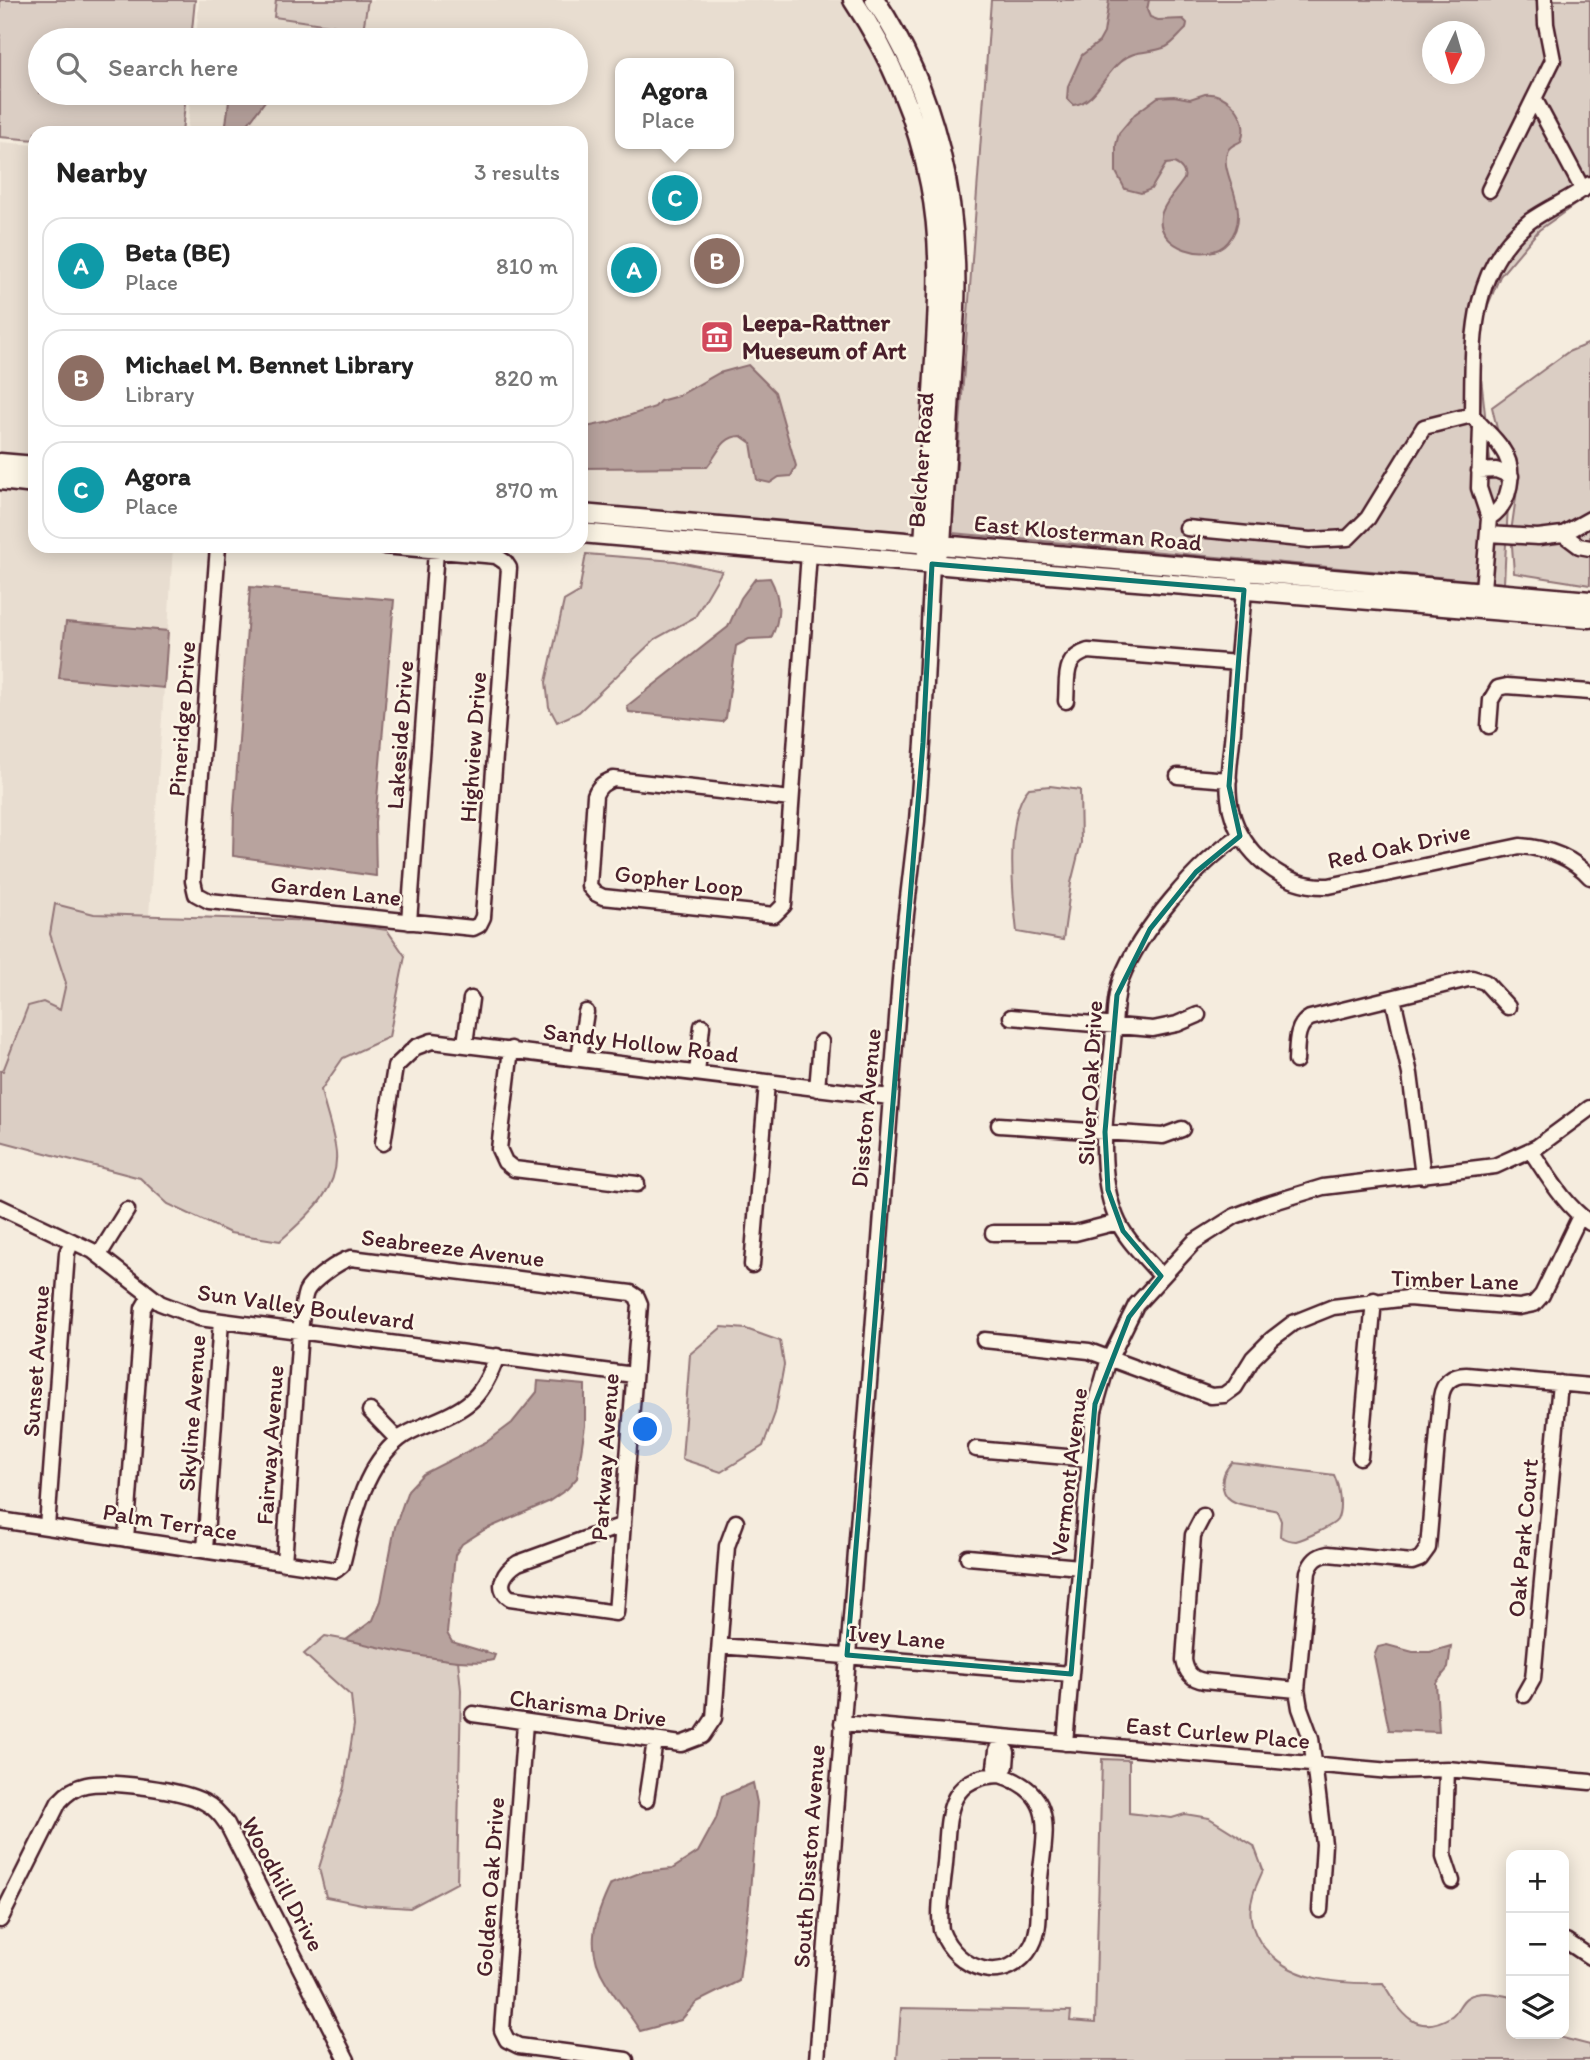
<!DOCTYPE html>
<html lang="en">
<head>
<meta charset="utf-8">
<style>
	body { margin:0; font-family:Itim,sans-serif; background:#f2f2f2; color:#222 }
	.controls { position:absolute; right:21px; bottom:21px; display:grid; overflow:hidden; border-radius:14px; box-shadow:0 4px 18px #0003 }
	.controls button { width:63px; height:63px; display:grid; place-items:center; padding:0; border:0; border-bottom:2px solid #e0e0e0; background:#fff; color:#222; font:35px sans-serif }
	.compass { position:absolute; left:1422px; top:21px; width:63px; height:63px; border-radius:50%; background:#fff; box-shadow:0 4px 18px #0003; rotate:185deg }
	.you { position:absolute; left:646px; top:1430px; width:24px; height:24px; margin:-18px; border:5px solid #fff; border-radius:50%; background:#1a73e8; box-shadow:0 0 0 10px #1a73e833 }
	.badge { display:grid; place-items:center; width:46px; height:46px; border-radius:50%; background:#d1495b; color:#fff; font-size:23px; font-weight:700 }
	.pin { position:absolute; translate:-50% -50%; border:4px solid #fff; box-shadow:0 2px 7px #0006 }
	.popup { position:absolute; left:615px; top:58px; width:119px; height:91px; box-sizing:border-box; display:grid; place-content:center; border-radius:14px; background:#fff; filter:drop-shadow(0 2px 5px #0005); font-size:23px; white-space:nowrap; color:#767676 }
	.popup b { font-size:26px; color:#222 }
	.popup::after { content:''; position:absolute; left:50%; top:100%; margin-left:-14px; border:14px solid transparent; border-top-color:#fff }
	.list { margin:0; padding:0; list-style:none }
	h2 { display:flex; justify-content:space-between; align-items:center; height:91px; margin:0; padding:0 28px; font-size:30px }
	h2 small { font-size:23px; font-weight:400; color:#767676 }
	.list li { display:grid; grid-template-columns:46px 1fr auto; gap:21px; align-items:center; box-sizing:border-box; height:98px; margin:0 14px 14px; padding:0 14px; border:2px solid #e0e0e0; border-radius:21px }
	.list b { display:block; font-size:26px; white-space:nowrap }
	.list p { margin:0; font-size:23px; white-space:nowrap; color:#767676 }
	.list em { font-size:23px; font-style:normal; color:#767676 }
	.icon { flex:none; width:38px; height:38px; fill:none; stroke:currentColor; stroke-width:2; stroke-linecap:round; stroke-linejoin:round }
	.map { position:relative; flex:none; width:1590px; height:2060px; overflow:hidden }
	.search { position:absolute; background:#fff; box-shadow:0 4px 18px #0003; left:28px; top:28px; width:560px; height:77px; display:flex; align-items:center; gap:18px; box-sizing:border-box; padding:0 24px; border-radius:38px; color:#767676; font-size:26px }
	.panel { position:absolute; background:#fff; box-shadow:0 4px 18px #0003; left:28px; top:126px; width:560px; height:427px; border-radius:21px }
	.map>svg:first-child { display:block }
</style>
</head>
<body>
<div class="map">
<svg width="1590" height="2060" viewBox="0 0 1590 2060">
	<rect width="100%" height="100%" fill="#f5ecde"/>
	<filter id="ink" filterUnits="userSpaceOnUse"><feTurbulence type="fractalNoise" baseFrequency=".0143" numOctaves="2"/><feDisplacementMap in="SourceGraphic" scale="14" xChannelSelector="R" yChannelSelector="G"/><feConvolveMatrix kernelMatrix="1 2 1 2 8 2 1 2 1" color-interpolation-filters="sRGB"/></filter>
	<g filter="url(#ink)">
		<path fill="#e8ddd0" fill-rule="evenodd" d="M199 0H844L884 68 909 132 923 186 930 245 929 305 917 513 915 522 910 529 903 533H893L581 506V133H187L191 93H576V40H196ZM621 63H729V144H621Z
			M0 142 35 145V457L0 454Z
			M0 486 35 489V546H173L168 631 66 622 59 678 164 688 149 916 94 914 55 905 50 934 66 983 60 1011 28 1006 3 1071H0Z"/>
		<path fill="#dbcec4" stroke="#927678" stroke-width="2" fill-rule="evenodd" d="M0 0H195L191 40H40V93H186L182 133H35V140L0 137Z
			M276 0H368L363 30 274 17Z
			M991 0H1590V194L1539 230 1500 276 1485 312 1479 359 1490 460 1501 477 1508 504 1504 583 952 533ZM1432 32H1474V74H1432Z
			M1590 343V585L1514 573 1511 532 1519 476 1500 442 1492 407 1568 352Z
			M586 554 675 561 722 571 695 617 655 639 579 712 557 722 549 707 546 682 564 601 579 592Z
			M1050 786 1080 790 1081 843 1071 883 1063 940 1017 932C1013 898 1004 814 1029 788Z
			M55 904 94 914 323 921 387 930 405 956 389 1037 343 1058 321 1090C325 1110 334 1132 336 1153 339 1192 305 1218 280 1241L230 1233 168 1204 140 1178 0 1141V1071H3L28 1006 43 1002 60 1010 66 983 50 934Z
			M722 1327 746 1329 780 1341 784 1365 775 1413 763 1446 721 1472 682 1459 690 1354Z
			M1232 1462 1334 1475C1339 1486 1343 1508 1337 1520 1333 1526 1304 1539 1296 1541 1291 1541 1285 1539 1280 1536L1281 1521 1277 1511C1261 1505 1227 1510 1223 1488 1221 1477 1225 1470 1232 1462Z
			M325 1636 458 1660 461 1690 457 1883 410 1908 366 1905 326 1897 319 1868 344 1787 354 1725 351 1696 304 1654Z
			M1102 1759 1129 1760V1813L1172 1818 1185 1814 1209 1818 1254 1846 1263 1870C1260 1878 1255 1887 1253 1895 1248 1911 1251 1928 1260 1942 1288 1982 1338 1984 1383 1983 1400 2011 1414 2038 1450 2017 1458 2013 1460 2001 1468 1997 1481 1990 1498 1994 1511 1997V2034H1547L1590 2045V2060H897L901 2008 1071 2011 1070 2021 1095 2023Z"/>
		<path fill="#b8a39e" stroke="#8c6e70" stroke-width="2" d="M1109 0H1149L1147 10 1150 17 1158 20 1183 19 1187 23 1186 29C1180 34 1174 43 1166 47 1150 54 1134 49 1120 62 1104 75 1095 103 1073 105L1067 99 1068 86 1082 55 1099 42 1104 33Z
			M230 93H271L241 133 225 132Z
			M1205 94C1228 91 1251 119 1241 141 1237 144 1231 145 1228 150 1216 173 1256 209 1228 242 1209 265 1155 247 1161 216 1163 204 1177 190 1184 179 1186 172 1181 166 1174 163L1166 164 1151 189 1141 193 1125 189 1116 172V145L1119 133 1135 114 1158 97 1174 96 1190 99Z
			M748 365 775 392 796 466 791 476 779 477 770 483 757 480 751 443 741 436C722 436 718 454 707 467L581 468V428L610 422 655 407 660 401 678 396 719 373Z
			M770 578C781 598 781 618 771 638L749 639 736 646 726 718 722 722 629 712 627 706 728 627 741 598 755 579Z
			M250 587 394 600 375 822 376 876 233 856 234 810Z
			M66 622 168 631 164 688 59 678Z
			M538 1381 585 1385V1426L577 1478 567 1489 548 1502 484 1530 462 1544 455 1555 447 1633 452 1642 495 1655 493 1660C461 1668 381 1647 346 1640L373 1620 381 1601 395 1527 408 1490 423 1474 488 1441 512 1423 537 1392Z
			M1387 1645 1413 1652H1430L1451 1646 1448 1668 1436 1683 1439 1732 1389 1730 1374 1656 1378 1647Z
			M753 1783 757 1803 749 1904 739 1981 697 2002 681 2020 640 2031C630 2014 616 1999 606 1982 584 1948 595 1917 611 1884L642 1872 672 1869 698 1852 716 1819 722 1796Z"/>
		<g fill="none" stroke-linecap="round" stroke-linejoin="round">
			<defs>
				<path id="minor" d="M1535 100 1583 190
					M1489 190 1553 60 1546 24 1545 0
					M1481 426 1479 488 1489 518 1482 601
					M1479 471 1496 470 1511 476
					M1489 518C1511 504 1517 470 1502 449 1494 436 1481 427 1472 415 1473 344 1468 270 1530 221 1549 207 1572 199 1590 184
					M1187 528 1310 540 1348 538 1368 518 1424 427 1472 415
					M1488 534 1538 537 1563 534 1590 519
					M1563 534 1579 546 1590 548
					M218 546 193 881 196 894 209 901 473 928 479 925 483 917 509 568 505 562 496 556 384 546
					M1245 580C1240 630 1236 680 1233 730 1231 756 1225 785 1231 810 1242 854 1283 888 1329 886L1520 846C1547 848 1572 857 1590 877
					M1066 701C1068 678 1062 659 1088 651L1238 663
					M1489 726 1491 700 1498 688 1507 686 1590 692
					M1178 776 1229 780
					M791 799 613 779C604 783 599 785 595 795L589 886 595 893 603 897 774 915 784 905 809 553
					M409 922 436 551
					M1393 998 1410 1074 1423 1176
					M1011 1017 1153 1029 1177 1024 1198 1015
					M465 1044 471 999
					M511 1049 499 1149 505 1162 514 1169 637 1184
					M579 1058 586 1012
					M1296 1061C1297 1045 1295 1026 1310 1018L1472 978 1485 982 1508 1007
					M697 1073 702 1026
					M817 1089 821 1042
					M999 1125 1163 1136 1182 1129
					M383 1143 395 1067 416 1047 432 1041 890 1097
					M1531 1151C1548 1176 1564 1205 1590 1223
					M0 1207 93 1251 160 1303 199 1318 634 1375
					M993 1233H1075L1118 1222
					M99 1255 127 1210
					M752 1265 767 1083
					M1161 1276C1146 1258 1125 1240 1116 1217 1094 1163 1108 1098 1113 1042 1115 1021 1114 998 1121 979 1139 932 1198 862 1240 836
					M984 1340 1089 1351 1211 1396 1224 1395 1235 1387 1253 1358 1272 1339 1293 1323 1333 1307 1408 1298 1519 1307 1534 1304 1542 1295 1580 1216
					M370 1411 398 1440
					M976 1449 1089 1459
					M1360 1457 1374 1300
					M1203 1516 1193 1535 1184 1660C1186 1672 1191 1679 1204 1681L1297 1690
					M0 1520 336 1570 342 1565C353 1522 362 1469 399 1439 409 1431 421 1427 433 1422 471 1407 483 1395 497 1356
					M47 1527 67 1253 72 1241
					M126 1539 143 1308 150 1296
					M205 1550 221 1321
					M968 1557 1080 1567
					M284 1563 300 1331C302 1319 302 1303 306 1292 311 1281 339 1261 351 1258L631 1293 637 1297 640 1304 616 1613 510 1598C494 1587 505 1571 518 1563L623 1525
					M720 1646 1071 1674
					M1524 1695 1533 1679 1560 1383
					M473 1714 681 1744 702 1736 714 1718 727 1546 736 1522
					M525 1723 502 2030 507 2040 519 2046 626 2060
					M842 1723 1390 1771 1447 1769 1590 1782
					M1065 1743 1094 1411 1108 1362 1136 1305 1194 1242 1235 1216 1264 1205 1323 1187 1495 1166 1537 1147 1590 1108
					M1001 1746 1007 1752 1006 1766 1000 1770 995 1767 997 1750 1001 1746V1737
					M1447 1769 1444 1857 1452 1881
					M1000 1775C1064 1795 1041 1841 1039 1892 1038 1910 1041 1928 1032 1945 1008 1988 956 1971 941 1930 938 1908 943 1886 945 1864 949 1824 942 1776 1000 1775V1770
					M646 1800 655 1741
					M1320 1910 1324 1844 1311 1738 1300 1708 1297 1690 1308 1572C1312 1561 1317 1556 1328 1554L1412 1562 1420 1559 1428 1548 1441 1397C1443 1383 1452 1375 1466 1375L1590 1386
					M0 1920 59 1802C66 1794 76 1787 86 1785 109 1780 184 1790 204 1802 214 1807 221 1815 227 1824L347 2060
					M1566 1941 1590 1957
					M817 2060 903 940 917 821 923 743 932 564"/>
				<path id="major" d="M853 0C891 57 917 117 930 184 943 247 938 312 934 375 931 431 927 487 924 544L928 554
					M875 0C936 91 959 200 955 308L941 545 936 554
					M0 463 35 466
					M0 480 35 484
					M581 514 1590 601
					M581 533 1025 572 1590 618"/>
			</defs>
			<use href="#minor" stroke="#4a1f2b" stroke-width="19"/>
			<use href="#major" stroke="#4a1f2b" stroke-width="23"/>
			<use href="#minor" stroke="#fcf5e5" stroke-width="14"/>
			<use href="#major" stroke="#fcf5e5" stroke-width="18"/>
		</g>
	</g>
	<path fill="none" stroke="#0f766e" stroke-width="5" stroke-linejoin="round" d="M932 564 1244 590 1229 786 1240 836 1196 872 1150 929 1117 995 1105 1132 1108 1190 1123 1231 1161 1276 1129 1317 1095 1404 1071 1674 847 1655 923 743Z"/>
	<defs>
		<symbol id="museum-square" viewBox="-11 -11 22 22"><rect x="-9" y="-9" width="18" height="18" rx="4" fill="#d1495b" stroke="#fcf5e5"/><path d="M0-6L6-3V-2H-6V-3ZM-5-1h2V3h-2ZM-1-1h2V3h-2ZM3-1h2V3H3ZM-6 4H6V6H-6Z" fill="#fff"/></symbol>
	</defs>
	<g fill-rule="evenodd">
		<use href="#museum-square" x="698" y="318" width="38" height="38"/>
	</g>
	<g text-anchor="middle" stroke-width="5" stroke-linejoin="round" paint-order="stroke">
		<g font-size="24" font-weight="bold" fill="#4a1f2b" stroke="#fcf5e5" text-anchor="start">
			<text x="742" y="331">Leepa-Rattner<tspan x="742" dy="28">Mueseum of Art</tspan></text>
		</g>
		<g font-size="24" fill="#4a1f2b" stroke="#fcf5e5">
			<text transform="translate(921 460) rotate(-86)" y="8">Belcher Road</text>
			<text transform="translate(1088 533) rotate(5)" y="8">East Klosterman Road</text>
			<text transform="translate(182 719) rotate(-86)" y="8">Pineridge Drive</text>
			<text transform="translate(400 735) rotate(-86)" y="8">Lakeside Drive</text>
			<text transform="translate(473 747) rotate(-86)" y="8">Highview Drive</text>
			<text transform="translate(1399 846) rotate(-12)" y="8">Red Oak Drive</text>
			<text transform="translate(679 881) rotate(7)" y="8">Gopher Loop</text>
			<text transform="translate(336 891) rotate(6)" y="8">Garden Lane</text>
			<text transform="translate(641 1043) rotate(7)" y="8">Sandy Hollow Road</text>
			<text transform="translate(1090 1083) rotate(-87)" y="8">Silver Oak Drive</text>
			<text transform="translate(866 1108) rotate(-85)" y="8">Disston Avenue</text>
			<text transform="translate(453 1248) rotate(7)" y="8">Seabreeze Avenue</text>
			<text transform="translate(1455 1280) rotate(2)" y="8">Timber Lane</text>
			<text transform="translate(306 1307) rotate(8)" y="8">Sun Valley Boulevard</text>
			<text transform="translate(36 1361) rotate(-86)" y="8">Sunset Avenue</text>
			<text transform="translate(192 1413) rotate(-86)" y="8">Skyline Avenue</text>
			<text transform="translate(270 1445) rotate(-86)" y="8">Fairway Avenue</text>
			<text transform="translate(605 1457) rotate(-86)" y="8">Parkway Avenue</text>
			<text transform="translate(1069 1472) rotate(-83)" y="8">Vermont Avenue</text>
			<text transform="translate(170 1522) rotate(9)" y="8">Palm Terrace</text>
			<text transform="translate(1523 1538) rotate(-85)" y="8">Oak Park Court</text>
			<text transform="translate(897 1637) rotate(5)" y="8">Ivey Lane</text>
			<text transform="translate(588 1708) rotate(8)" y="8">Charisma Drive</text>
			<text transform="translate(1218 1733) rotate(5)" y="8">East Curlew Place</text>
			<text transform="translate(809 1856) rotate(-86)" y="8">South Disston Avenue</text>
			<text transform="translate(283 1884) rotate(62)" y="8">Woodhill Drive</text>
			<text transform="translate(490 1887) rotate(-86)" y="8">Golden Oak Drive</text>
		</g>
	</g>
</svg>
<div class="controls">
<button>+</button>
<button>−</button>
<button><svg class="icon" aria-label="layers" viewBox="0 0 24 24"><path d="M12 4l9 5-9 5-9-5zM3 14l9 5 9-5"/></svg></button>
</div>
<svg class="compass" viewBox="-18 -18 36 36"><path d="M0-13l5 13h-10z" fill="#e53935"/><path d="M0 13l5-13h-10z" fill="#767676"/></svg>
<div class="you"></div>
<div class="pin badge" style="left:634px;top:270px;background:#0f9aa8">A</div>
<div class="pin badge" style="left:717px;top:261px;background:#8d6e63">B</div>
<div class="pin badge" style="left:675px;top:198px;background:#0f9aa8">C</div>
<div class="popup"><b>Agora</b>Place</div>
<div class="search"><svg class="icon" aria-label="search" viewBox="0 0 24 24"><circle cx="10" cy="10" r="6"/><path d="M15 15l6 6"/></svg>Search here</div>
<section class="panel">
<h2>Nearby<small>3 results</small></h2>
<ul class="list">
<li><span class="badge" style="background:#0f9aa8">A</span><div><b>Beta (BE)</b><p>Place</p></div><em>810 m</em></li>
<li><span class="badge" style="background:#8d6e63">B</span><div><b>Michael M. Bennet Library</b><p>Library</p></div><em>820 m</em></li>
<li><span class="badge" style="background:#0f9aa8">C</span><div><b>Agora</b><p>Place</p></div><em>870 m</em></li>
</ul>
</section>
</div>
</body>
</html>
